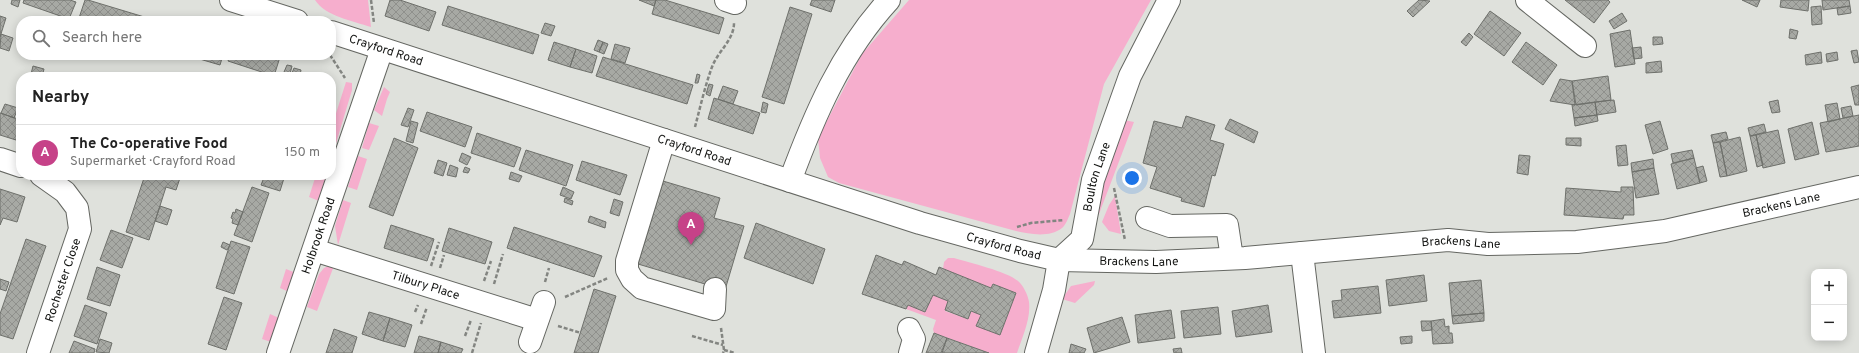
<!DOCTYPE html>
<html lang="en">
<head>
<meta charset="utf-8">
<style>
	body { margin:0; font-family:Overpass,sans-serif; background:#f6f6f6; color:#222 }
	.controls { position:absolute; right:12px; bottom:12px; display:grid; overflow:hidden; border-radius:8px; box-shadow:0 2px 10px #0003 }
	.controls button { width:36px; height:36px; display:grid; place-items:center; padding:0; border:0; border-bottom:1px solid #e0e0e0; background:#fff; color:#222; font:20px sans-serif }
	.you { position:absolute; left:1132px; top:178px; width:14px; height:14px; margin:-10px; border:3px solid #fff; border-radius:50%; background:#1a73e8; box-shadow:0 0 0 6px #1a73e833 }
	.badge { display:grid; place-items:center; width:26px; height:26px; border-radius:50%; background:#c64288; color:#fff; font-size:13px; font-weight:700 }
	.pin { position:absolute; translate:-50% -33px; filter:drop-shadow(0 1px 2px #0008) }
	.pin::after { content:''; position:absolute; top:21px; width:14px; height:12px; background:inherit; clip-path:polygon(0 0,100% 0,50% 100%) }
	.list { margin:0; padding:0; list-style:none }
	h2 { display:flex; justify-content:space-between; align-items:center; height:52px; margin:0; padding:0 16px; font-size:17px }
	h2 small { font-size:13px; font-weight:400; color:#767676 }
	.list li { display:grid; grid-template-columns:26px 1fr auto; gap:12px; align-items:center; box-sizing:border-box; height:56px; padding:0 16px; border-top:1px solid #e0e0e0 }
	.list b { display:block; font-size:15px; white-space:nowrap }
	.list p { margin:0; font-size:13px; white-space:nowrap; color:#767676 }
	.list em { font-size:13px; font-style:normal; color:#767676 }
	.icon { flex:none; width:22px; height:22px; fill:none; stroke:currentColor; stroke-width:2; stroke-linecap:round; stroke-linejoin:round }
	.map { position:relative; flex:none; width:1859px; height:353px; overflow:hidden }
	.search { position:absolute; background:#fff; box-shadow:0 2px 10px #0003; left:16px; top:16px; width:320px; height:44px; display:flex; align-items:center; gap:10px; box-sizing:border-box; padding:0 14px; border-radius:16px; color:#767676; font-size:15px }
	.panel { position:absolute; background:#fff; box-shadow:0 2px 10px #0003; left:16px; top:72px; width:320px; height:108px; border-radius:16px }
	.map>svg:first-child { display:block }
</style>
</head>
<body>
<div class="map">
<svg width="1859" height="353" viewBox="0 0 1859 353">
	<defs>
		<pattern id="building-cross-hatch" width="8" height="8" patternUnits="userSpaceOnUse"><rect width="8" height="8" fill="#a7a9a4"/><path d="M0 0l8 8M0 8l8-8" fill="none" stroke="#8f908c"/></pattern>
	</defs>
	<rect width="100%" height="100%" fill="#dfe1dc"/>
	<path fill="#f6aecd" d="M315 0H368L371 27C353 21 325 16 315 0Z
		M909 0H1151L1104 84 1070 214C1068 218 1066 225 1062 228 1049 238 1030 234 1016 231L839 183 828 177 820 158 818 138 862 54Z
		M346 82 352 83V90L331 160V129Z
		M384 87 390 92 387 99 382 116 374 110Z
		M1124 120 1134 122 1099 214 1093 221 1097 192Z
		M369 123 379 126 369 150 362 148Z
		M358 156 367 159 357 190 348 187Z
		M316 175H326L319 201 309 197Z
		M1115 196 1121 234 1109 231 1102 222 1109 205Z
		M343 200 351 203 338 245 335 226Z
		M948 258H954C970 263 1006 271 1018 281 1023 285 1028 295 1029 302 1031 319 1022 338 1017 353H989L934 333 933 329 936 320 906 309 908 305 925 312 933 295 948 301 945 311 968 319 971 311 981 315 977 326 1000 335 1016 293 993 284 991 288 943 269 944 262Z
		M335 263 317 311 307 307 319 274 324 268Z
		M286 269 296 273 289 292 280 288Z
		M1095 281 1094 285 1075 303 1062 299 1071 286Z
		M270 314 279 318 271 342 262 339Z"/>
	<path fill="url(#building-cross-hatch)" stroke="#6e706b" d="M12 0H20L18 7 11 4Z
		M24 0H70L76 2 69 19 23 3Z
		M85 0H88L151 19 150 21H78Z
		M390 0H400L436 12 429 31 385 16Z
		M639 0H656L654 6Z
		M656 0H665L724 18 719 34 652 14Z
		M812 0H835L831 12 810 5Z
		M1419 0 1430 1 1413 17 1407 11Z
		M1565 0H1608L1610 2 1594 23Z
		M1742 0H1760L1757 7Z
		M1781 0H1809L1808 11 1780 7Z
		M1822 0H1849L1850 6 1823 10Z
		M448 6 539 35 533 54 442 25Z
		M1821 6 1822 24 1812 25 1811 7Z
		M1850 6 1851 13 1838 15 1837 8Z
		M790 7 812 14 784 104 762 97Z
		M1490 11 1521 33 1504 56 1474 34Z
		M1622 13 1627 21 1614 29 1609 21Z
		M0 16 6 18 0 37Z
		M545 23 555 26 551 36 541 33Z
		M1790 29 1798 31 1796 39 1789 38Z
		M1630 30 1635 64 1615 67 1610 34Z
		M1469 33 1473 37 1466 46 1461 42Z
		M1 34 13 38 9 51 0 48Z
		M1653 37H1662L1663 44 1653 45Z
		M598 40 603 42 599 52 594 50Z
		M554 42 576 49 570 67 548 60Z
		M603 42 608 44 604 54 599 52Z
		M1526 42 1557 65 1543 85 1512 62Z
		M615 44 630 48 625 63 611 59Z
		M1641 47 1642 58 1634 59 1632 48Z
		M576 49 597 56 592 73 570 67Z
		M1857 50 1859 62 1854 63 1851 51Z
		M1821 52 1822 63 1806 65 1805 55Z
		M1837 52 1838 60 1827 62 1826 54Z
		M186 55H223L220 65Z
		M230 55H275L280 57 274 76 228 61Z
		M603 57 693 85 687 104 596 76Z
		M1661 61 1662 72 1646 73V63Z
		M287 65 292 66 290 74 284 72Z
		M33 66 44 69 42 77 31 74Z
		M294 68 301 70 300 75 292 73Z
		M697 74 700 75 698 83H695Z
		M1608 76 1611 100 1576 105 1572 81Z
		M1560 79 1572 81 1575 105 1550 101Z
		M709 84 713 85 710 96 706 94Z
		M1859 85V105H1855L1851 87Z
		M723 86 738 91 733 104 718 99Z
		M714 98 760 113 753 134 708 119Z
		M1614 100 1616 112 1597 115 1595 102Z
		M1778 100 1780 112 1772 113 1769 102Z
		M763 102 768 104 766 113 761 112Z
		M1595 102 1597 115 1574 118 1572 105Z
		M1837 103 1840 119 1828 122 1825 105Z
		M5 104 18 108 14 118 1 113Z
		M1851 106 1853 116 1843 118 1841 108Z
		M408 108 414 110 408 127 401 125Z
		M427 112 472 127 465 147 420 131Z
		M0 113 21 120 16 140 0 135Z
		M1597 115 1598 121 1575 126 1574 118Z
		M1859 115V146L1826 152 1820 123Z
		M1186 116 1215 125 1210 140 1224 144 1215 176 1212 175 1204 207 1181 201 1182 198 1150 188 1157 167 1143 163 1154 121 1182 128Z
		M1230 119 1258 132 1254 143 1225 129Z
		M411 121 418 123 413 143 406 141Z
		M1660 121 1668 149 1653 154 1645 125Z
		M1812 122 1819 154 1795 160 1788 129Z
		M1764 124 1766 132 1750 136 1748 128Z
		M1778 130 1785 163 1763 168 1756 135Z
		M1726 132 1728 139 1713 143 1711 135Z
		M477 133 521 148 514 167 471 153Z
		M1756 135 1763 165 1757 167 1750 136Z
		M1740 137 1747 171 1727 176 1720 142Z
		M394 138 418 148 393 216 369 207Z
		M1566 138H1581V146L1566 145Z
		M1720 142 1727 176 1720 177 1713 143Z
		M1626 145 1628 165 1618 166 1616 146Z
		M526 150 573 165 566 186 519 170Z
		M1692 150 1694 158 1673 163 1671 154Z
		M462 153 471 157 467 165 459 161Z
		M1519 155 1530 156 1528 175 1517 173Z
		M1694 158 1700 183 1677 189 1671 164Z
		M1653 159 1654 168 1632 172 1631 163Z
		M438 160 447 163 443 176 434 173Z
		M582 161 627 175 620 195 576 180Z
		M450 165 458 168 456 177 447 175Z
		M1703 166 1707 181 1700 183 1696 168Z
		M465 167 470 169 468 173 463 172Z
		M1654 168 1659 194 1636 198 1632 172Z
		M511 172 522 176 519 182 509 179Z
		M145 175H181L176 190 166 187 149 240 126 232Z
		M265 175H285L280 191 261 185Z
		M663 181 720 198 714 218 744 226 725 290 638 264Z
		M252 187 269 193 252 242 234 235Z
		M563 187 574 192 571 199 560 195Z
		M1621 187H1633L1634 215H1624L1623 219 1564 215 1566 188 1621 192Z
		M0 189 25 197 17 222 3 218 0 225Z
		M565 198 573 201 572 205 564 202Z
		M614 199 623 202 619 216 610 213Z
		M160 206 172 210 167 225 155 221Z
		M236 209 243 212 238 225 232 223 233 219 231 218 233 212 235 213Z
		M590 216 606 222 605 228 588 222Z
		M756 223 825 249 813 284 744 258Z
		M391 225 434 239 427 261 384 248Z
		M514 227 602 256 594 277 507 248Z
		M449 228 492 242 485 264 442 251Z
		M111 230 133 238 122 268 100 260Z
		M26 239 46 246 13 339 0 335V314Z
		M231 241 250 247 234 294 216 288Z
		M223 242 230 245 227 250 221 247Z
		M876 255 902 265 904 261 936 275 939 267 991 288 993 284 1016 293 1000 335 976 326 981 315 971 311 968 319 945 310 948 301 933 295 925 312 908 305 906 309 862 294Z
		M97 267 120 275 110 306 87 299Z
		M1424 275 1427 301 1389 306 1386 280Z
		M0 279 9 282 6 291 0 289Z
		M1481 280 1484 313 1452 316 1449 283Z
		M1378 286 1381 313 1334 318 1332 301 1342 300 1341 290Z
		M594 289 616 296 598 353H574Z
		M224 297 242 303 226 350 208 344Z
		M85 305 107 313 97 344 74 336Z
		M1268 305 1272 332 1236 337 1232 311Z
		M1218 307 1221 334 1184 338 1181 311Z
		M1171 310 1175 338 1138 343 1135 315Z
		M369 312 390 318 383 341 362 334Z
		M1484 313V321L1453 324 1452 316Z
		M1122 317 1130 342 1094 353 1087 328Z
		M390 318 412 325 405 347 383 341Z
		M1444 319 1445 327 1449 326V333H1452L1453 343 1433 344 1431 321Z
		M1421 321H1431L1432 330 1422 331Z
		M334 329 357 337 352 353H326Z
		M934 333 947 338 941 353H926Z
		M419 336 441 342 438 353H414Z
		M1412 336V343L1401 344 1400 337Z
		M947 338 989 353H942Z
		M100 339 112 343 109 353 96 352Z
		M74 341 95 349 94 353H69Z
		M441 342 463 349 461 353H438Z
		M1071 344 1086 349 1084 353H1069Z
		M1181 348 1182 353H1174L1173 349Z"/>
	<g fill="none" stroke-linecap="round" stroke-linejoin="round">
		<defs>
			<g id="minor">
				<path d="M231 0 297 21"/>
				<path d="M726 0 735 3"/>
				<path d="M1527 0 1585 46"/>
				<path id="s1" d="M331 32 920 223 1020 251 1059 260 1156 262 1245 258 1448 240 1488 244 1577 242 1665 231 1859 187"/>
				<path d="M664 140 627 261V270L632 279 642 288 714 309 715 289"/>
				<path d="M0 159 21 166"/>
				<path d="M790 181C814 116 841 52 889 0"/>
				<path d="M1147 218 1170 226 1227 225 1232 258"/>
				<path id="s2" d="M314 250 537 320"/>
				<path d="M1302 253 1314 353"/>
				<path d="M909 329 914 339 910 353"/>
				<path d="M530 342 544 302"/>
				<path id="s3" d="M38 353 80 229 77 208 65 192 41 175"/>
				<path id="s4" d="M278 353 382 49"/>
				<path id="s5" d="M1036 353 1054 290 1059 260 1082 239 1093 180 1130 76 1169 0"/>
			</g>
		</defs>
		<use href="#minor" stroke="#656762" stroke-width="24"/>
		<path stroke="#838581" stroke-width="2.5" stroke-dasharray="4 2" stroke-linecap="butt" d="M371 0 374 23
			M330 55 345 78
			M695 127C700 108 705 86 712 67 718 51 734 40 734 23
			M1114 188 1125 240
			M1017 227 1031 223 1064 220
			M431 266 439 242
			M440 268 444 255
			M484 281 491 261
			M545 282 549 268
			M494 284 503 254
			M565 297 608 278
			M415 312 418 305
			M421 324 427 307
			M558 326 581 333
			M721 328 724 350 723 353
			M465 336 471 320
			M692 336 723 345
			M724 350 735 353
			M472 353 481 323"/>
		<use href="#minor" stroke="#fff" stroke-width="22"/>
	</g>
	<g text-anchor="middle" stroke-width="4" stroke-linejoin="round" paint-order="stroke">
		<g font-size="12" fill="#111210" stroke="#fff">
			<text dy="4" stroke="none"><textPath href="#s1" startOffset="58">Crayford Road</textPath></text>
			<text dy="4" stroke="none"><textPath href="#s1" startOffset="382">Crayford Road</textPath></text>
			<text dy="4" stroke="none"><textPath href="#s5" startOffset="191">Boulton Lane</textPath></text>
			<text dy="4" stroke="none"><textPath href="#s1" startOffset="1490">Brackens Lane</textPath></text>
			<text dy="4" stroke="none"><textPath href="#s4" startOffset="124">Holbrook Road</textPath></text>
			<text dy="4" stroke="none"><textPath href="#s1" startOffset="1166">Brackens Lane</textPath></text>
			<text dy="4" stroke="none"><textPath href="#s1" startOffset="706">Crayford Road</textPath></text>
			<text dy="4" stroke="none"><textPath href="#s1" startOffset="843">Brackens Lane</textPath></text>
			<text dy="4" stroke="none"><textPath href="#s3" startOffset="77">Rochester Close</textPath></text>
			<text dy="4" stroke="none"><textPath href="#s2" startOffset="117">Tilbury Place</textPath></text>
		</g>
	</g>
</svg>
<div class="controls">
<button>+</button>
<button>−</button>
</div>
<div class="you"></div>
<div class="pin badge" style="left:691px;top:245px">A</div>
<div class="search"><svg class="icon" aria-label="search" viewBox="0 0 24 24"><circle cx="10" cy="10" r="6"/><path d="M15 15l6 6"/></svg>Search here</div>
<section class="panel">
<h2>Nearby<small></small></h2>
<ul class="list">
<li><span class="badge">A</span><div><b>The Co-operative Food</b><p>Supermarket · Crayford Road</p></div><em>150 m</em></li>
</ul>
</section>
</div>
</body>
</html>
